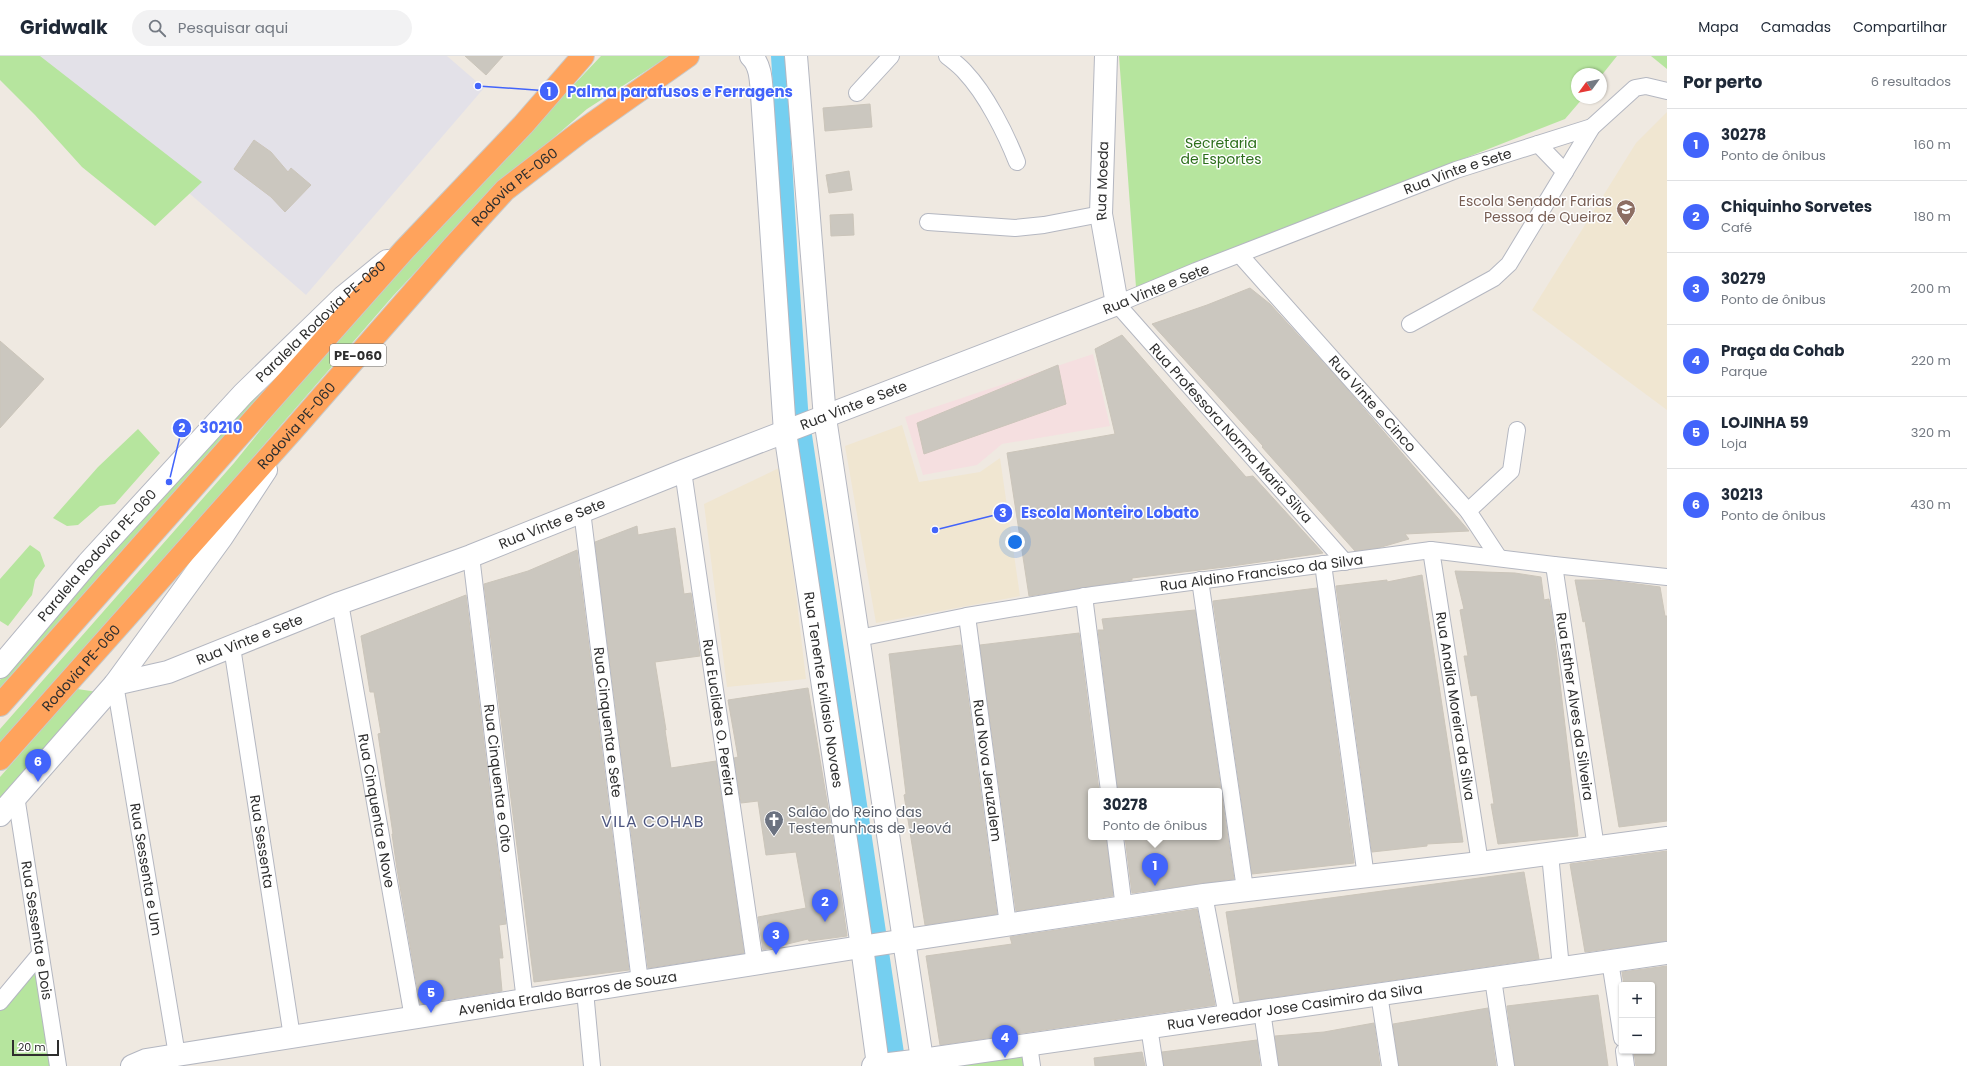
<!DOCTYPE html>
<html lang="pt">
<head>
<meta charset="utf-8">
<style>
	body { margin:0; font-family:Poppins,sans-serif; background:#f2f2f3; color:#1f2937 }
	.controls { position:absolute; right:12px; bottom:12px; display:grid; overflow:hidden; border-radius:4px; box-shadow:0 1px 3px #0004 }
	.controls button { width:36px; height:36px; display:grid; place-items:center; padding:0; border:0; border-bottom:1px solid #e0e1e3; background:#fff; color:#1f2937; font:20px sans-serif }
	.compass { position:absolute; left:1571px; top:12px; width:36px; height:36px; border-radius:50%; background:#fff; box-shadow:0 1px 3px #0004; rotate:237deg }
	.scale { position:absolute; left:12px; bottom:10px; width:47px; box-sizing:border-box; padding-left:4px; border:2px solid #2e2e2e; border-top:0; font-size:11px; line-height:14px; white-space:nowrap; color:#2e2e2e; -webkit-text-stroke:3px #fff; paint-order:stroke }
	.you { position:absolute; left:1015px; top:486px; width:14px; height:14px; margin:-10px; border:3px solid #fff; border-radius:50%; background:#1a73e8; box-shadow:0 0 0 6px #1a73e833 }
	.badge { display:grid; place-items:center; width:26px; height:26px; border-radius:50%; background:#4264fb; color:#fff; font-size:13px; font-weight:700 }
	.pin { position:absolute; translate:-50% -33px; filter:drop-shadow(0 1px 2px #0008) }
	.pin::after { content:''; position:absolute; top:21px; width:14px; height:12px; background:inherit; clip-path:polygon(0 0,100% 0,50% 100%) }
	.popup { position:absolute; left:1088px; top:732px; width:134px; height:52px; box-sizing:border-box; display:grid; place-content:center; border-radius:4px; background:#fff; filter:drop-shadow(0 1px 3px #0005); font-size:13px; white-space:nowrap; color:#747a83 }
	.popup b { font-size:15px; color:#1f2937 }
	.popup::after { content:''; position:absolute; left:50%; top:100%; margin-left:-8px; border:8px solid transparent; border-top-color:#fff }
	.list { margin:0; padding:0; list-style:none }
	h2 { display:flex; justify-content:space-between; align-items:center; height:52px; margin:0; padding:0 16px; font-size:17px }
	h2 small { font-size:13px; font-weight:400; color:#747a83 }
	.list li { display:grid; grid-template-columns:26px 1fr auto; gap:12px; align-items:center; box-sizing:border-box; height:72px; padding:0 16px; border-top:1px solid #e0e1e3 }
	.list b { display:block; font-size:15px; white-space:nowrap }
	.list p { margin:0; font-size:13px; white-space:nowrap; color:#747a83 }
	.list em { font-size:13px; font-style:normal; color:#747a83 }
	.icon { flex:none; width:22px; height:22px; fill:none; stroke:currentColor; stroke-width:2; stroke-linecap:round; stroke-linejoin:round }
	.map { position:relative; flex:none; width:1667px; height:1010px; overflow:hidden }
	header { display:flex; align-items:center; gap:24px; box-sizing:border-box; height:56px; padding:0 20px; background:#fff; border-bottom:1px solid #e0e1e3 }
	header strong { font-size:19px }
	nav { display:flex; gap:22px; margin-inline-start:auto; font-size:14px }
	.search { width:280px; height:36px; background:#f2f2f3; display:flex; align-items:center; gap:10px; box-sizing:border-box; padding:0 14px; border-radius:22px; color:#747a83; font-size:15px }
	main { display:flex }
	aside { flex:1; background:#fff }
	.map>svg:first-child { display:block }
</style>
</head>
<body>
<header>
<strong>Gridwalk</strong>
<div class="search"><svg class="icon" aria-label="search" viewBox="0 0 24 24"><circle cx="10" cy="10" r="6"/><path d="M15 15l6 6"/></svg>Pesquisar aqui</div>
<nav><a>Mapa</a><a>Camadas</a><a>Compartilhar</a></nav>
</header>
<main>
<div class="map">
<svg width="1667" height="1010" viewBox="0 0 1667 1010">
	<rect width="100%" height="100%" fill="#efe9e1"/>
	<path fill="#e3e1e8" d="M32 0H447L484 32 306 239Z"/>
	<path fill="#f0e6d1" d="M1667 56V354L1532 254 1636 87Z
		M902 369 919 426 980 416 1000 402 1020 540 876 567 845 390Z
		M781 411 806 623 727 631 704 448Z"/>
	<path fill="#f5dfe0" d="M1093 298 1110 370 1002 388 977 409 923 419 905 361Z"/>
	<path fill="#b6e59e" d="M0 0H40L202 126 155 170 82 111 35 59 0 24Z
		M601 0H669L587 53 486 140 393 240 0 693V673L234 407 300 325 365 250Z
		M1119 0H1617L1601 20V18H1577V42H1583L1565 63 1136 231Z
		M1651 0H1667V13Z
		M280 307 292 312 0 645V624Z
		M138 373 160 397 115 448 100 450 78 469 67 470 53 462 98 411Z
		M30 489 40 496 45 510 35 524 32 539 8 570 0 565V523Z
		M77 633 98 636 0 746V721Z
		M36 909 50 1010H0V953Z
		M1021 994 1030 1010H927Z"/>
	<path fill="#75cff0" d="M771 0H786L798 206 808 352 906 1010H887L795 387 790 320Z"/>
	<path fill="#cbc7bf" stroke="#cbc5ba" d="M465 0H503L486 19Z
		M870 48 872 71 825 75 823 52Z
		M254 84 271 96 288 116 291 112 311 129 285 156 271 141 234 113Z
		M849 115 852 134 829 137 826 119Z
		M853 158 854 179 831 180 830 159Z
		M1250 232 1270 248 1341 326 1469 475 1405 478 1409 483 1378 492 1355 495 1262 391 1263 390 1152 268 1207 249Z
		M1122 279 1246 421 1253 420 1323 497 1225 511 1132 522V524L1029 540 1007 397 1115 378 1095 293Z
		M0 285 44 323 0 372Z
		M1058 309 1066 348 924 398 917 367Z
		M637 470 638 479 675 472 684 538 691 537 700 600 655 606 666 674H665L671 712 716 705 744 897 648 912 595 486Z
		M577 494 629 914 534 926 484 528 528 515Z
		M1455 515 1515 517 1541 521 1544 544 1549 543 1552 559 1578 780 1498 788 1491 748H1494L1477 639 1471 640 1464 600H1468L1460 554 1464 553Z
		M1422 519 1463 786 1427 788V790L1372 796 1336 530 1387 524V526Z
		M1575 524H1607L1660 531 1665 560H1667V765L1619 771 1585 565 1583 566Z
		M1317 532 1354 807 1252 818 1213 545Z
		M466 539 506 868 499 869 503 902H499L502 935 420 948 397 813 392 778H393L378 678 381 677 374 636H370L361 580Z
		M1195 554 1234 823 1132 837 1125 781H1219V735H1118L1098 574H1104L1102 563Z
		M1079 577 1099 735H1091V781H1106L1113 840 1016 855 980 589Z
		M961 589 997 858 925 869 904 739 906 738 889 598Z
		M808 632 832 775 847 880 809 885 808 883 763 894 758 861 806 852 796 796 766 799 758 745 741 747 734 702 738 701 728 644Z
		M1667 795V885L1585 896 1570 808Z
		M1524 816 1539 903 1240 946 1226 856Z
		M1197 853 1215 949 940 989 926 900 1012 888 1010 881Z
		M1667 910V1010H1636L1634 997 1652 995V929H1624L1622 916Z
		M1598 939 1608 1010H1515L1507 950Z
		M1488 952 1496 1010H1399L1393 968Z
		M1374 967 1380 1010H1279L1275 980 1324 976Z
		M1257 984 1260 1010H1164L1162 996Z
		M1142 996 1145 1010H1095L1094 1002Z"/>
	<g fill="none" stroke-linecap="round" stroke-linejoin="round">
		<defs>
			<g id="street">
				<path d="M947 0C953 5 960 10 965 16 986 38 1006 78 1017 106"/>
				<path d="M857 37 891 0"/>
				<path d="M1538 88 1565 116"/>
				<path d="M928 166 1015 172 1044 169 1101 158"/>
				<path id="s1" d="M1240 199 1468 455 1499 502"/>
				<path d="M1410 268 1494 222 1509 208 1592 71 1635 32 1646 30 1667 35"/>
				<path id="s2" d="M683 415 755 908"/>
				<path id="s3" d="M582 455 640 926"/>
				<path d="M1468 455 1511 415 1517 374"/>
				<path id="s4" d="M1431 494 1480 807"/>
				<path id="s5" d="M471 500 525 945"/>
				<path id="s6" d="M1345 506 1117 248 1196 215 1456 114 1592 71"/>
				<path d="M1323 508 1366 821"/>
				<path id="s7" d="M1554 509 1596 792"/>
				<path d="M1200 524 1245 833"/>
				<path d="M1084 540 1109 735"/>
				<path id="s8" d="M340 547 413 962"/>
				<path id="s9" d="M967 560 1008 869"/>
				<path id="s10" d="M859 582 967 560 1093 539 1431 494 1554 509 1667 521"/>
				<path id="s11" d="M232 591 292 981"/>
				<path id="s12" d="M115 628 177 999"/>
				<path id="s13" d="M16 740 58 1010"/>
				<path d="M1115 781 1124 852"/>
				<path d="M1550 798 1561 912"/>
				<path d="M1204 839 1227 960"/>
				<path d="M1610 905 1622 982"/>
				<path d="M1493 923 1506 1010"/>
				<path d="M585 935 592 1010"/>
				<path d="M1379 938 1390 1010"/>
				<path d="M0 946 40 898"/>
				<path d="M1262 955 1270 1010"/>
				<path d="M1149 971 1155 1010"/>
				<path d="M1029 989 1032 1010"/>
				<path d="M1624 995 1626 1010"/>
			</g>
			<g id="secondary">
				<path id="s14" d="M751 0C761 9 761 26 762 39L785 376 862 891 878 1009"/>
				<path d="M796 0 825 362 923 1010"/>
				<path id="s15" d="M0 611 88 507 243 338 343 241 387 205"/>
				<path id="s16" d="M115 628 168 616 340 547 471 500 683 415 1117 248 1101 158 1106 0"/>
				<path d="M0 759 115 628 222 481 266 414"/>
				<path id="s17" d="M132 1010 146 1004 177 999 867 890 1204 839 1480 807 1667 782"/>
				<path id="s18" d="M873 1010 922 1004 1667 897"/>
			</g>
			<g id="highway">
				<path d="M0 649 405 193 523 69 583 0"/>
				<path id="s19" d="M0 703 292 375 452 192 505 134 579 77 688 0"/>
			</g>
		</defs>
		<use href="#street" stroke="#b4b7c1" stroke-width="18"/>
		<use href="#secondary" stroke="#b4b7c1" stroke-width="24"/>
		<use href="#highway" stroke="#c9c9c9" stroke-width="24"/>
		<use href="#street" stroke="#fff" stroke-width="16"/>
		<use href="#secondary" stroke="#fff" stroke-width="22"/>
		<use href="#highway" stroke="#ffa35c" stroke-width="22"/>
	</g>
	<defs>
		<symbol id="school-pin" viewBox="-11 -11 22 30"><path d="M0 17L-7.5 6A9.5 9.5 0 1 1 7.5 6Z" fill="#8d6e63" stroke="#fff"/><path d="M0-5L7-2L0 1L-7-2ZM-4 1L0 2.5L4 1V4Q0 6-4 4Z" fill="#fff"/></symbol>
		<symbol id="church-pin" viewBox="-11 -11 22 30"><path d="M0 17L-7.5 6A9.5 9.5 0 1 1 7.5 6Z" fill="#6b7280" stroke="#fff"/><path d="M-1.2-6h2.4v3.5h3.3v2.4h-3.3V6h-2.4V-.1h-3.3v-2.4h3.3Z" fill="#fff"/></symbol>
	</defs>
	<g fill-rule="evenodd">
		<use href="#school-pin" x="1615" y="142" width="22" height="30"/>
		<use href="#church-pin" x="763" y="753" width="22" height="30"/>
	</g>
	<g text-anchor="middle" stroke-width="3" stroke-linejoin="round" paint-order="stroke">
		<rect fill="#fff" stroke="#6d6d6d" stroke-width="1" x="330" y="288" width="56" height="22" rx="3"/>
		<g font-size="13" font-weight="bold" fill="#2e2e2e">
			<text x="358" y="304">PE-060</text>
		</g>
		<g font-size="14" fill="#2c6e1b" stroke="#fff">
			<text x="1221" y="92">Secretaria<tspan x="1221" dy="16">de Esportes</tspan></text>
		</g>
		<g font-size="14" fill="#2e2e2e" stroke="#fff">
			<text dy="5" stroke="none"><textPath href="#s6" startOffset="710">Rua Vinte e Sete</textPath></text>
			<text dy="5" stroke="none"><textPath href="#s16" startOffset="1197">Rua Moeda</textPath></text>
			<text dy="5" stroke="none"><textPath href="#s19" startOffset="770">Rodovia PE-060</textPath></text>
			<text transform="translate(1156 233) rotate(-22)" y="5">Rua Vinte e Sete</text>
			<text dy="5" stroke="none"><textPath href="#s15" startOffset="472">Paralela Rodovia PE-060</textPath></text>
			<text dy="5" stroke="none"><textPath href="#s1" startOffset="199">Rua Vinte e Cinco</textPath></text>
			<text dy="5" stroke="none"><textPath href="#s16" startOffset="790">Rua Vinte e Sete</textPath></text>
			<text dy="5" stroke="none"><textPath href="#s19" startOffset="446">Rodovia PE-060</textPath></text>
			<text transform="translate(1231 377) rotate(48)" y="5">Rua Professora Norma Maria Silva</text>
			<text dy="5" stroke="none"><textPath href="#s16" startOffset="466">Rua Vinte e Sete</textPath></text>
			<text dy="5" stroke="none"><textPath href="#s15" startOffset="148">Paralela Rodovia PE-060</textPath></text>
			<text dy="5" stroke="none"><textPath href="#s10" startOffset="408">Rua Aldino Francisco da Silva</textPath></text>
			<text dy="5" stroke="none"><textPath href="#s16" startOffset="142">Rua Vinte e Sete</textPath></text>
			<text dy="5" stroke="none"><textPath href="#s19" startOffset="122">Rodovia PE-060</textPath></text>
			<text dy="5" stroke="none"><textPath href="#s14" startOffset="640">Rua Tenente Evilasio Novaes</textPath></text>
			<text dy="5" stroke="none"><textPath href="#s4" startOffset="158">Rua Analia Moreira da Silva</textPath></text>
			<text dy="5" stroke="none"><textPath href="#s7" startOffset="143">Rua Esther Alves da Silveira</textPath></text>
			<text dy="5" stroke="none"><textPath href="#s2" startOffset="249">Rua Euclides O. Pereira</textPath></text>
			<text dy="5" stroke="none"><textPath href="#s3" startOffset="213">Rua Cinquenta e Sete</textPath></text>
			<text dy="5" stroke="none"><textPath href="#s9" startOffset="156">Rua Nova Jeruzalem</textPath></text>
			<text dy="5" stroke="none"><textPath href="#s5" startOffset="224">Rua Cinquenta e Oito</textPath></text>
			<text dy="5" stroke="none"><textPath href="#s8" startOffset="211">Rua Cinquenta e Nove</textPath></text>
			<text dy="5" stroke="none"><textPath href="#s11" startOffset="197">Rua Sessenta</textPath></text>
			<text dy="5" stroke="none"><textPath href="#s12" startOffset="188">Rua Sessenta e Um</textPath></text>
			<text dy="5" stroke="none"><textPath href="#s13" startOffset="136">Rua Sessenta e Dois</textPath></text>
			<text dy="5" stroke="none"><textPath href="#s17" startOffset="442">Avenida Eraldo Barros de Souza</textPath></text>
			<text dy="5" stroke="none"><textPath href="#s18" startOffset="426">Rua Vereador Jose Casimiro da Silva</textPath></text>
		</g>
		<g font-size="14" fill="#785e54" stroke="#fff" text-anchor="end">
			<text x="1612" y="150">Escola Senador Farias<tspan x="1612" dy="16">Pessoa de Queiroz</tspan></text>
		</g>
		<g font-size="14" fill="#5b616d" stroke="#fff" text-anchor="start">
			<text x="788" y="761">Salão do Reino das<tspan x="788" dy="16">Testemunhas de Jeová</tspan></text>
		</g>
		<g font-size="16" letter-spacing="1" fill="#4d5680" stroke="#fff">
			<text x="653" y="771">VILA COHAB</text>
		</g>
	</g>
	<path fill="none" stroke="#4264fb" stroke-width="1.5" d="M478 30L549 35M169 426L182 372M935 474L1003 457"/>
	<g fill="#4264fb" stroke="#fff" stroke-width="1.5">
		<circle cx="478" cy="30" r="4"/>
		<circle cx="169" cy="426" r="4"/>
		<circle cx="935" cy="474" r="4"/>
		<circle cx="549" cy="35" r="10"/>
		<circle cx="182" cy="372" r="10"/>
		<circle cx="1003" cy="457" r="10"/>
	</g>
	<g font-size="12" text-anchor="middle" font-weight="bold" fill="#fff">
		<text x="549" y="40">1</text>
		<text x="182" y="376">2</text>
		<text x="1003" y="461">3</text>
	</g>
	<g font-size="15" text-anchor="middle" font-weight="bold" fill="#4264fb" stroke="#fff" stroke-width="3" stroke-linejoin="round" paint-order="stroke">
		<text x="680" y="41">Palma parafusos e Ferragens</text>
		<text x="221" y="377">30210</text>
		<text x="1110" y="462">Escola Monteiro Lobato</text>
	</g>
</svg>
<div class="controls">
<button>+</button>
<button>−</button>
</div>
<svg class="compass" viewBox="-18 -18 36 36"><path d="M0-13l5 13h-10z" fill="#e53935"/><path d="M0 13l5-13h-10z" fill="#747a83"/></svg>
<div class="scale">20 m</div>
<div class="you"></div>
<div class="pin badge" style="left:1155px;top:830px">1</div>
<div class="popup"><b>30278</b>Ponto de ônibus</div>
<div class="pin badge" style="left:825px;top:866px">2</div>
<div class="pin badge" style="left:776px;top:899px">3</div>
<div class="pin badge" style="left:1005px;top:1002px">4</div>
<div class="pin badge" style="left:431px;top:957px">5</div>
<div class="pin badge" style="left:38px;top:726px">6</div>
</div>
<aside>
<h2>Por perto<small>6 resultados</small></h2>
<ul class="list">
<li><span class="badge">1</span><div><b>30278</b><p>Ponto de ônibus</p></div><em>160 m</em></li>
<li><span class="badge">2</span><div><b>Chiquinho Sorvetes</b><p>Café</p></div><em>180 m</em></li>
<li><span class="badge">3</span><div><b>30279</b><p>Ponto de ônibus</p></div><em>200 m</em></li>
<li><span class="badge">4</span><div><b>Praça da Cohab</b><p>Parque</p></div><em>220 m</em></li>
<li><span class="badge">5</span><div><b>LOJINHA 59</b><p>Loja</p></div><em>320 m</em></li>
<li><span class="badge">6</span><div><b>30213</b><p>Ponto de ônibus</p></div><em>430 m</em></li>
</ul>
</aside>
</main>
</body>
</html>
